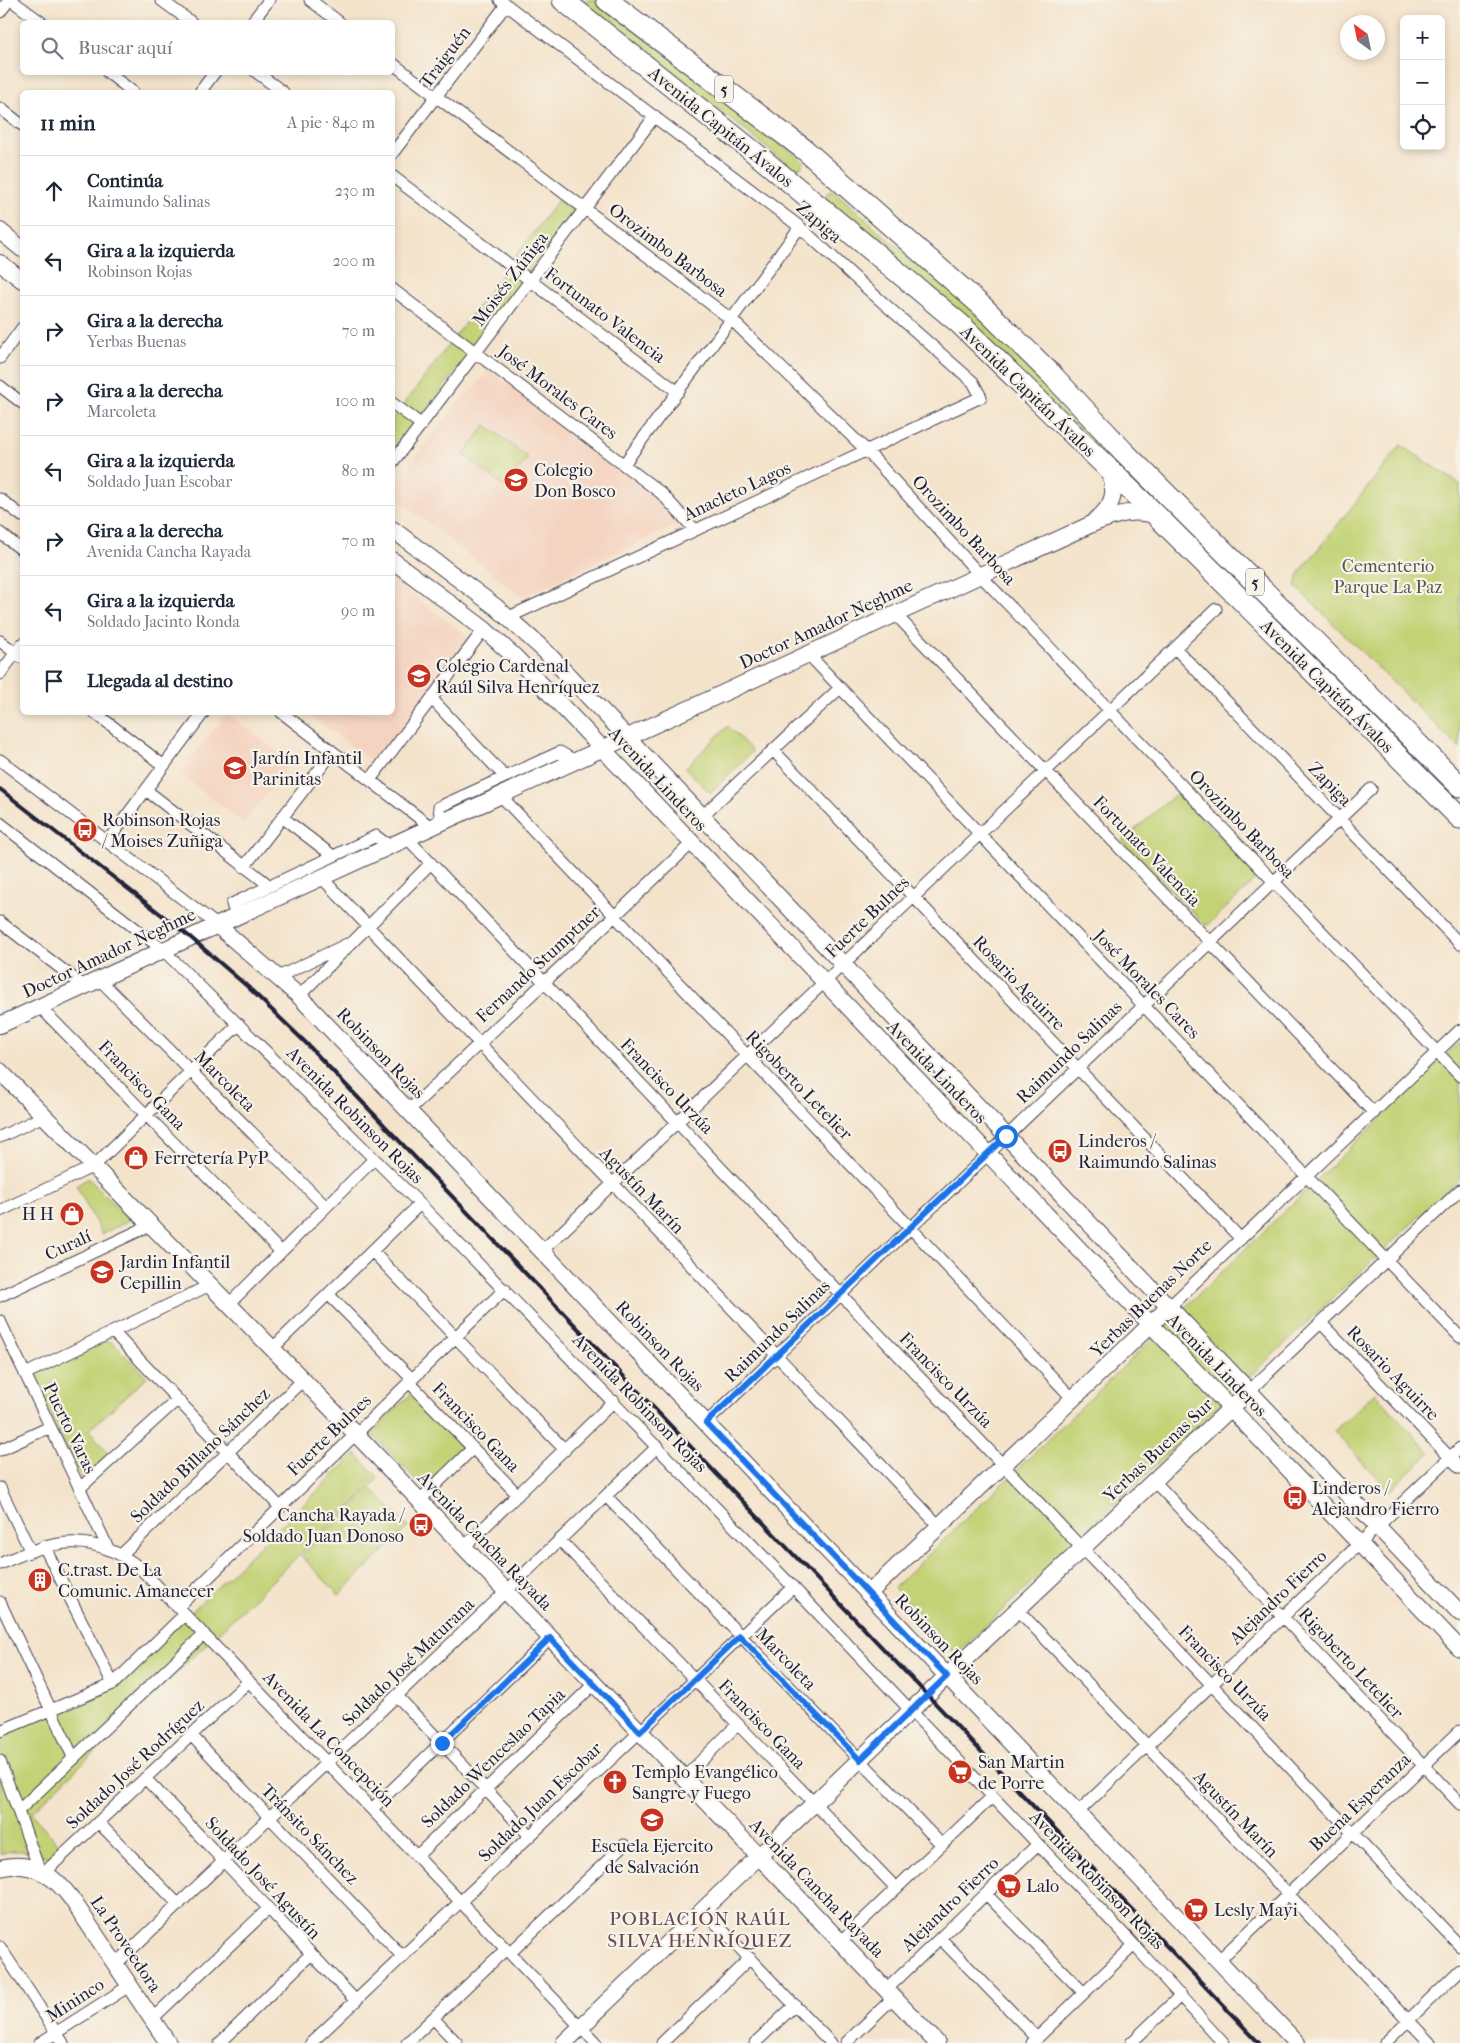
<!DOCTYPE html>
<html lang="es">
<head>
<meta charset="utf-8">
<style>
	body { margin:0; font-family:"IM FELL French Canon",serif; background:#f2f2f3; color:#1f2937 }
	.controls { position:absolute; right:15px; top:15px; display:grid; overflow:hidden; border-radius:8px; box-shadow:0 2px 8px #0003 }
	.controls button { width:45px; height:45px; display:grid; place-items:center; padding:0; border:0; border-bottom:1px solid #e0e1e3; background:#fff; color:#1f2937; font:25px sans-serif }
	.compass { position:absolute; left:1340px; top:15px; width:45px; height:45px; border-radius:50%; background:#fff; box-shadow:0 2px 8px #0003; rotate:327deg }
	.stop { position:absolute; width:15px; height:15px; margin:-11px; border:4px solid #1a73e8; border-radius:50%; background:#fff }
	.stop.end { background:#1a73e8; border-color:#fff; box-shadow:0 1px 5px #0008 }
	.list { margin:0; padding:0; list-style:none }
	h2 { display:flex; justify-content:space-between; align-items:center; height:65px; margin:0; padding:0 20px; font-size:21px }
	h2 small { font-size:16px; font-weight:400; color:#747a83 }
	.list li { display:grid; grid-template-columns:32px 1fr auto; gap:15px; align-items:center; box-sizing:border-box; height:70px; padding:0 20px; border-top:1px solid #e0e1e3 }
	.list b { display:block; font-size:19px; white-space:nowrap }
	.list p { margin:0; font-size:16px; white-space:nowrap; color:#747a83 }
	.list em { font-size:16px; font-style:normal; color:#747a83 }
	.icon { flex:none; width:28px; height:28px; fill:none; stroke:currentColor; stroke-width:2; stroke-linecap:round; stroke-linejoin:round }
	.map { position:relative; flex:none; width:1460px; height:2043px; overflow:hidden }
	.search { position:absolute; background:#fff; box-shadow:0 2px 8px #0003; left:20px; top:20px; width:375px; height:55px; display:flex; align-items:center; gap:12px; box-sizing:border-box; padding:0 18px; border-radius:8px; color:#747a83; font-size:19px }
	.panel { position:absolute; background:#fff; box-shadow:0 2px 8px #0003; left:20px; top:90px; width:375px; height:625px; border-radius:8px }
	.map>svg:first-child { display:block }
</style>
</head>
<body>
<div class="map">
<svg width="1460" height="2043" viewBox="0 0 1460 2043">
	<rect width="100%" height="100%" fill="#f7f3e8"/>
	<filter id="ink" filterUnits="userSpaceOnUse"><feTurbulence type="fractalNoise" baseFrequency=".02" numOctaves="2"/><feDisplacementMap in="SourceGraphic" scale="10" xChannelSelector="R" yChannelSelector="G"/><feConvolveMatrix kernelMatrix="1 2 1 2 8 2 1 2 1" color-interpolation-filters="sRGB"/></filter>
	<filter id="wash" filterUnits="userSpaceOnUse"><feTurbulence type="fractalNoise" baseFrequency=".0096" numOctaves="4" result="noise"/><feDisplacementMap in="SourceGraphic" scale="20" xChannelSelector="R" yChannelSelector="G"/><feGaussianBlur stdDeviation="1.12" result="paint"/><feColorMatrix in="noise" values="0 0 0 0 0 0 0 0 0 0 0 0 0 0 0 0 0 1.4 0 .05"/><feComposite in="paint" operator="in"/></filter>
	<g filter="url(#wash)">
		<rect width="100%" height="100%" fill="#f4e3cb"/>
		<path fill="#f4d3c0" d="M489 369 599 458 610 461 643 487 669 514 678 520 677 525 522 597 393 495 392 487 467 392 470 394Z
			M393 581 473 640 379 766 306 713 392 712Z
			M227 713 292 762 244 823 179 773Z"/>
		<path fill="#c2d274" stroke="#727a58" d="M571 0H596L804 162 801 167 796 169 789 166 720 110 663 71Z
			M834 191 911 259 957 294 1460 794V811L824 198 828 192Z
			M558 200 574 211 475 346 393 454 392 420Z
			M486 425 528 458 505 487 463 455Z
			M1401 445 1460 484V749L1295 586 1300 572Z
			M728 726 753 751 710 793 685 768Z
			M1177 793 1254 871V881L1208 925H1205L1122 841Z
			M1460 1042V1178L956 1654 894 1588Z
			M88 1178 130 1220 102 1234 76 1186Z
			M106 1340 113 1343 147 1377 89 1430 109 1454 83 1479 77 1471 32 1375Z
			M412 1393 464 1448 423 1487 371 1433Z
			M1375 1393 1430 1453 1389 1491 1334 1431Z
			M356 1454 379 1478 31 1813 64 1850 54 1859C36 1853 19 1847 0 1854V1736L116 1684Z
			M371 1488 408 1527 339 1595 301 1556Z"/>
	</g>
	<g filter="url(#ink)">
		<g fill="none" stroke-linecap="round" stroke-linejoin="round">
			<defs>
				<path id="street" d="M11 0 41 22
					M161 0 191 22
					M310 0 339 22
					M500 0 800 227 863 285 973 382 981 397 509 617
					M0 12 9 0
					M252 22 269 0
					M392 63 732 320 866 450 980 575 1460 1076
					M107 72 133 92
					M256 72 283 92
					M200 92 215 72
					M0 108 22 125
					M392 154 506 5
					M392 176 678 392
					M392 289 661 493 695 530
					M0 358 22 328
					M0 386 22 403
					M392 403 422 425
					M392 463 655 116
					M624 464 800 227
					M0 499 22 516
					M0 533 22 550
					M895 614 1374 1113
					M0 641 22 658
					M1175 648 1460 944
					M808 654 1460 1337
					M0 674 22 644
					M432 699 505 777
					M94 712 164 766
					M281 712 431 827
					M773 750 1241 1239
					M0 760 217 925
					M370 780 484 629
					M146 790 270 886
					M500 795 1073 1399
					M702 816 840 688
					M282 817 333 856
					M441 822 439 807 560 752 575 761
					M0 823 163 950 420 1204 793 1587 1134 1945 1223 2043
					M407 838 1460 1946
					M107 842 204 712
					M244 867 333 752
					M321 877 939 1526
					M236 916 232 904 376 836 389 846
					M0 922 84 986
					M278 977 347 944
					M99 979 326 1207
					M299 996 431 863
					M40 1007 281 1252
					M408 1111 692 843
					M0 1137 44 1116
					M0 1211 94 1166 239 1024
					M372 1251 565 1450
					M542 1251 1216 609
					M328 1294 412 1379
					M0 1296 151 1225
					M229 1304 374 1159
					M1169 1307 1460 1030
					M0 1321 109 1550
					M1321 1323 1460 1468
					M113 1332 280 1507
					M272 1349 420 1204
					M25 1374 210 1285
					M409 1382 518 1495
					M1249 1391 1460 1190
					M706 1423 1371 789
					M0 1450 50 1427
					M1154 1481 1460 1804
					M0 1488 30 1550
					M80 1488 177 1400
					M606 1496 942 1845
					M419 1501 473 1448
					M560 1540 896 1888
					M44 1546 113 1684
					M464 1547 614 1401
					M121 1555 303 1380
					M0 1564C51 1540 92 1530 140 1568L596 2043
					M0 1602 74 1759
					M178 1607 505 1289
					M1018 1610 1430 2043
					M397 1696 530 1836
					M0 1731 113 1684 185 1614
					M191 1735 403 1957
					M0 1761 39 1869
					M145 1778 356 2001
					M684 1778 738 1724
					M372 1809 550 1638
					M18 1811 204 1634
					M1077 1813 1460 1448
					M98 1822 179 1905
					M417 1856 594 1684
					M45 1872 249 1681
					M986 1894 1084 1993
					M703 1910 831 2043
					M940 1938 1037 2038
					M840 1942 992 1797
					M0 1947 63 2043
					M510 1953 624 1845
					M1218 1961 1460 1731
					M116 1964 658 1446
					M886 1990 1038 1844
					M433 2018 457 2043
					M152 2019 268 1909
					M40 2043 129 1986
					M220 2043 311 1954
					M311 2043 793 1587
					M407 2043 506 1949
					M662 2043 750 1958
					M755 2043 795 2005
					M846 2043 893 1998
					M1032 2043 1134 1945
					M1131 2043 1181 1995
					M1385 2043 1460 1970"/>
				<path id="secondary" d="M0 231 22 249
					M0 263 22 280
					M1096 520C1114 505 1117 492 1109 470
					M392 529 496 607 545 651 1460 1613
					M392 560 484 629 516 658 1460 1649
					M217 925 299 996 1297 2043
					M0 1025 1094 523C1116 515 1133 508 1157 516
					M0 1071 356 1434 937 2043
					M868 1594 1169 1307
					M0 1868C30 1860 53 1874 71 1898L168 2043
					M564 2043 947 1676 1249 1391"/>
				<path id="highway" d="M563 0 755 153 960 324 1157 516 1460 818
					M607 0 805 150 983 307 1053 376 1124 452 1460 786"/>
			</defs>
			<use href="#street" stroke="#423f51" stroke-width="13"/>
			<use href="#secondary" stroke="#423f51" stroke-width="18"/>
			<use href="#highway" stroke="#423f51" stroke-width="23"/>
			<use href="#street" stroke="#fff" stroke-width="11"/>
			<use href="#secondary" stroke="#fff" stroke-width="16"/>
			<use href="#highway" stroke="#fff" stroke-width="21"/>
			<path stroke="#22223b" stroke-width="4" d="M0 789 190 937 248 987 305 1042 1259 2043"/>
		</g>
	</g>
	<g fill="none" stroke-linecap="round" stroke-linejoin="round" filter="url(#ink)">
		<path stroke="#1a73e8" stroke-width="6" d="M442 1743 550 1638 640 1732 740 1636 860 1760 947 1676 706 1423 1006 1136"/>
	</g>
	<defs>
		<symbol id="school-disc" viewBox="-11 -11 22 22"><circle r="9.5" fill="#c8321e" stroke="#f7f3e8"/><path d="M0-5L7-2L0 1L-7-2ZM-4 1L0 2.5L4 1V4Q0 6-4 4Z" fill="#fff"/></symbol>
		<symbol id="bus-disc" viewBox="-11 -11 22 22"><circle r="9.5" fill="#c8321e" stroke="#f7f3e8"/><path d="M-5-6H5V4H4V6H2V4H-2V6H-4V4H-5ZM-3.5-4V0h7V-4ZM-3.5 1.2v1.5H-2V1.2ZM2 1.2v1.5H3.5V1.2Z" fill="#fff"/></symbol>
		<symbol id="shop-disc" viewBox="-11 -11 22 22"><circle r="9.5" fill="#c8321e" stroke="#f7f3e8"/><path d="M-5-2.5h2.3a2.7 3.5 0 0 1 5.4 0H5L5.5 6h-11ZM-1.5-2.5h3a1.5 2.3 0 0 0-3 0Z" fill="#fff"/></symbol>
		<symbol id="building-disc" viewBox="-11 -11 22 22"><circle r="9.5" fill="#c8321e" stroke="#f7f3e8"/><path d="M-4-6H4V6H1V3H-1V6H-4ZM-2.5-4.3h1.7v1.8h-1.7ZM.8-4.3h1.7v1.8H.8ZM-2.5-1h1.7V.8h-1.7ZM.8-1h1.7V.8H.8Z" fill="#fff"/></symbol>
		<symbol id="supermarket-disc" viewBox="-11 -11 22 22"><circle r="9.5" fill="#c8321e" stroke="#f7f3e8"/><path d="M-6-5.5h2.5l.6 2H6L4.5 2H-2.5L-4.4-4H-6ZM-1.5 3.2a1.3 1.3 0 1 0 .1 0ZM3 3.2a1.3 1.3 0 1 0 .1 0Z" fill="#fff"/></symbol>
		<symbol id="church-disc" viewBox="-11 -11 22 22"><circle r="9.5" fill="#c8321e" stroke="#f7f3e8"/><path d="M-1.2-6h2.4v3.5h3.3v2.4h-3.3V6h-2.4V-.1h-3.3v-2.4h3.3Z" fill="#fff"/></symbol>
	</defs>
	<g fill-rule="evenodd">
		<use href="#school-disc" x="502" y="466" width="28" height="28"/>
		<use href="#school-disc" x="405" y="662" width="28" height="28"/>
		<use href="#school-disc" x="221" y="754" width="28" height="28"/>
		<use href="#bus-disc" x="71" y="816" width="28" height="28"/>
		<use href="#bus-disc" x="1046" y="1137" width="28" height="28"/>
		<use href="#shop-disc" x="122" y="1144" width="28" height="28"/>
		<use href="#shop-disc" x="58" y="1200" width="28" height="28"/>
		<use href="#school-disc" x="88" y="1258" width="28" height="28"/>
		<use href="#bus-disc" x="1281" y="1484" width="28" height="28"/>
		<use href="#bus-disc" x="407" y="1511" width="28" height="28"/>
		<use href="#building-disc" x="26" y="1566" width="28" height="28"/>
		<use href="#supermarket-disc" x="946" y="1758" width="28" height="28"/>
		<use href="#church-disc" x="601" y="1768" width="28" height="28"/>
		<use href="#school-disc" x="638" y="1806" width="28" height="28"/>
		<use href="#supermarket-disc" x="995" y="1872" width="28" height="28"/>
		<use href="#supermarket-disc" x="1182" y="1896" width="28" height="28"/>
	</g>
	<g text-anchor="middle" stroke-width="4.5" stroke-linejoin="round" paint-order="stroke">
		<g fill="#f7f3e8" stroke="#62616f" stroke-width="1">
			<rect x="715" y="75.5" width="18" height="27" rx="4"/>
			<rect x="1246" y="568.5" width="18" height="27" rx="4"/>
		</g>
		<g font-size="16" font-weight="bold" fill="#22223b">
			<text x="724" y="95">5</text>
			<text x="1255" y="588">5</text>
		</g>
		<g font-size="18" fill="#22223b" stroke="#f7f3e8">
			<text transform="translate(445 57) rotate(-53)" y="6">Traiguén</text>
			<text transform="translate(721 127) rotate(39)" y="6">Avenida Capitán Ávalos</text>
			<text transform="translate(819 222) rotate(41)" y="6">Zapiga</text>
			<text transform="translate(668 250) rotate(37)" y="6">Orozimbo Barbosa</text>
			<text transform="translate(510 279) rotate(-53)" y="6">Moisés Zúñiga</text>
			<text transform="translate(605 315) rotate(37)" y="6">Fortunato Valencia</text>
			<text transform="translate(1028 391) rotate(44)" y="6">Avenida Capitán Ávalos</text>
			<text transform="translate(558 392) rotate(37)" y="6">José Morales Cares</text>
			<text transform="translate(737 491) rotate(-25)" y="6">Anacleto Lagos</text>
			<text transform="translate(964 530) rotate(47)" y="6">Orozimbo Barbosa</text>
			<text transform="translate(826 624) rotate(-25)" y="6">Doctor Amador Neghme</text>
			<text transform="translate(1327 686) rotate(45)" y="6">Avenida Capitán Ávalos</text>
			<text transform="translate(658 779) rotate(47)" y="6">Avenida Linderos</text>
			<text transform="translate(1330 784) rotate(46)" y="6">Zapiga</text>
			<text transform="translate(1242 824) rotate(46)" y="6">Orozimbo Barbosa</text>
			<text transform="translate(1147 851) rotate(46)" y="6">Fortunato Valencia</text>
			<text transform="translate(867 917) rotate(-44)" y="6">Fuerte Bulnes</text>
			<text transform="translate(109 953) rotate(-25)" y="6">Doctor Amador Neghme</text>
			<text transform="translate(538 964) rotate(-43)" y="6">Fernando Stumptner</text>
			<text transform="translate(1019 983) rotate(46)" y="6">Rosario Aguirre</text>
			<text transform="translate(1147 984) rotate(46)" y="6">José Morales Cares</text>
			<text transform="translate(1069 1052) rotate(-44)" y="6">Raimundo Salinas</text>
			<text transform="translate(381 1053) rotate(46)" y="6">Robinson Rojas</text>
			<text transform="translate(937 1072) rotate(46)" y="6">Avenida Linderos</text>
			<text transform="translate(225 1081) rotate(45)" y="6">Marcoleta</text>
			<text transform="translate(142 1085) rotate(46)" y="6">Francisco Gana</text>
			<text transform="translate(799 1085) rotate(46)" y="6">Rigoberto Letelier</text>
			<text transform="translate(667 1086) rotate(46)" y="6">Francisco Urzúa</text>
			<text transform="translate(355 1115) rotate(45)" y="6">Avenida Robinson Rojas</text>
			<text transform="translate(642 1190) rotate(46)" y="6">Agustín Marín</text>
			<text transform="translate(68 1245) rotate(-25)" y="6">Curalí</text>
			<text transform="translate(1151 1298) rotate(-44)" y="6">Yerbas Buenas Norte</text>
			<text transform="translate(777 1331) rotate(-44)" y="6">Raimundo Salinas</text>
			<text transform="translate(660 1346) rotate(46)" y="6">Robinson Rojas</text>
			<text transform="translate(1217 1365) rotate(46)" y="6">Avenida Linderos</text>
			<text transform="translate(1393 1373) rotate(46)" y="6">Rosario Aguirre</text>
			<text transform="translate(946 1380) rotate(46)" y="6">Francisco Urzúa</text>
			<text transform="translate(640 1403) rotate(46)" y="6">Avenida Robinson Rojas</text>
			<text transform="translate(476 1427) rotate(46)" y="6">Francisco Gana</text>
			<text transform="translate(70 1428) rotate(64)" y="6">Puerto Varas</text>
			<text transform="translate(329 1435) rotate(-44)" y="6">Fuerte Bulnes</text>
			<text transform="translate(1158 1450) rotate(-43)" y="6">Yerbas Buenas Sur</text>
			<text transform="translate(200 1455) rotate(-44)" y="6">Soldado Billano Sánchez</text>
			<text transform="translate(485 1541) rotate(46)" y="6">Avenida Cancha Rayada</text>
			<text transform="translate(1278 1597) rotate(-44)" y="6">Alejandro Fierro</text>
			<text transform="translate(939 1639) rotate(46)" y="6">Robinson Rojas</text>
			<text transform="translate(786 1659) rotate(46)" y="6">Marcoleta</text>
			<text transform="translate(408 1662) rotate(-44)" y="6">Soldado José Maturana</text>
			<text transform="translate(1351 1663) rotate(47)" y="6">Rigoberto Letelier</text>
			<text transform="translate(1225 1673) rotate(46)" y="6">Francisco Urzúa</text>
			<text transform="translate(762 1724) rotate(46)" y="6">Francisco Gana</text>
			<text transform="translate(329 1739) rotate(46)" y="6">Avenida La Concepción</text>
			<text transform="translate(493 1758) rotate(-44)" y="6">Soldado Wenceslao Tapia</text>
			<text transform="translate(135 1764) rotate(-43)" y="6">Soldado José Rodríguez</text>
			<text transform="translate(540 1802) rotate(-44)" y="6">Soldado Juan Escobar</text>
			<text transform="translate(1360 1802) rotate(-44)" y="6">Buena Esperanza</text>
			<text transform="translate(1236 1814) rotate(46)" y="6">Agustín Marín</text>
			<text transform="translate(310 1834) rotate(46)" y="6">Tránsito Sánchez</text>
			<text transform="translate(263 1878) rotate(47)" y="6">Soldado José Agustín</text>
			<text transform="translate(1097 1880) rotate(46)" y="6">Avenida Robinson Rojas</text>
			<text transform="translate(817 1888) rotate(46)" y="6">Avenida Cancha Rayada</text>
			<text transform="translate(950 1904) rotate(-44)" y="6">Alejandro Fierro</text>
			<text transform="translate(126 1944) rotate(56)" y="6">La Proveedora</text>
			<text transform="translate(75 2000) rotate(-33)" y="6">Mininco</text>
		</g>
		<g font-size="18" fill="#22223b" stroke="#f7f3e8" text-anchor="start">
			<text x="534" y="476">Colegio<tspan x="534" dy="21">Don Bosco</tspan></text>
			<text x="436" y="672">Colegio Cardenal<tspan x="436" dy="21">Raúl Silva Henríquez</tspan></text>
			<text x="252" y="764">Jardín Infantil<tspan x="252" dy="21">Parinitas</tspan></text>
			<text x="102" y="826">Robinson Rojas<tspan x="102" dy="21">/ Moises Zuñiga</tspan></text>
			<text x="1078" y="1147">Linderos /<tspan x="1078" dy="21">Raimundo Salinas</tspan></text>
			<text x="154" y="1164">Ferretería PyP</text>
			<text x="54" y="1220" text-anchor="end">H H</text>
			<text x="120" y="1268">Jardin Infantil<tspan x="120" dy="21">Cepillin</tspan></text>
			<text x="1312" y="1494">Linderos /<tspan x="1312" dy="21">Alejandro Fierro</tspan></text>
			<text x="404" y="1521" text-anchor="end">Cancha Rayada /<tspan x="404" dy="21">Soldado Juan Donoso</tspan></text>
			<text x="58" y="1576">C.trast. De La<tspan x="58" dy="21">Comunic. Amanecer</tspan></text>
			<text x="978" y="1768">San Martin<tspan x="978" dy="21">de Porre</tspan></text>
			<text x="632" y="1778">Templo Evangélico<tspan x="632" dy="21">Sangre y Fuego</tspan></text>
			<text x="652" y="1852" text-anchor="middle">Escuela Ejercito<tspan x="652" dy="21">de Salvación</tspan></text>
			<text x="1026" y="1892">Lalo</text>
			<text x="1214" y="1916">Lesly Mayi</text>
		</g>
		<g font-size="18" fill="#52574c" stroke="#f7f3e8">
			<text x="1388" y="572">Cementerio<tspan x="1388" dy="21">Parque La Paz</tspan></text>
		</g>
		<g font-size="19" letter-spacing="1" fill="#654955" stroke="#f7f3e8">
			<text x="700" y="1925">POBLACIÓN RAÚL<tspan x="700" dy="22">SILVA HENRÍQUEZ</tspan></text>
		</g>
	</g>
</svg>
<div class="controls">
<button>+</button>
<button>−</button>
<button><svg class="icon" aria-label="locate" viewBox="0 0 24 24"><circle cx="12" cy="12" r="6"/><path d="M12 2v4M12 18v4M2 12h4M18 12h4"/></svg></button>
</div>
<svg class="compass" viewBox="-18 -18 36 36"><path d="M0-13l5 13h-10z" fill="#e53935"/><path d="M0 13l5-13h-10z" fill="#747a83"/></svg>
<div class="stop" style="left:1006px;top:1136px"></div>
<div class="stop end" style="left:442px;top:1743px"></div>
<div class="search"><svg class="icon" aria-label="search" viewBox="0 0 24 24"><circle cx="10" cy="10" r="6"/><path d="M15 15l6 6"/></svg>Buscar aquí</div>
<section class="panel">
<h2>11 min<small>A pie · 840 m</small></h2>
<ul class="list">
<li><svg class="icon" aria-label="ahead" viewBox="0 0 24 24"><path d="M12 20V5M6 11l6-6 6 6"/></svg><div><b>Continúa</b><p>Raimundo Salinas</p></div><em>230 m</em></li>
<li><svg class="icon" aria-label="left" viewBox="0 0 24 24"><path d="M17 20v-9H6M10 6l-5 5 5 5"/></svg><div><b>Gira a la izquierda</b><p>Robinson Rojas</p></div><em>200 m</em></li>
<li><svg class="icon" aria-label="right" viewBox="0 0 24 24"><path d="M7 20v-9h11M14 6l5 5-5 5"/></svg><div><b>Gira a la derecha</b><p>Yerbas Buenas</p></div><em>70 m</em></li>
<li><svg class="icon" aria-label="right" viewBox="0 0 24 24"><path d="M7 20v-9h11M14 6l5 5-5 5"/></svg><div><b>Gira a la derecha</b><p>Marcoleta</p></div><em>100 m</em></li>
<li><svg class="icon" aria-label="left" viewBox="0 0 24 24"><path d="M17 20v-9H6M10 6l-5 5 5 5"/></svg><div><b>Gira a la izquierda</b><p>Soldado Juan Escobar</p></div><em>80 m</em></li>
<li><svg class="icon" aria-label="right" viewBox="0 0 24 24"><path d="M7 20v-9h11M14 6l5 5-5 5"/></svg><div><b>Gira a la derecha</b><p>Avenida Cancha Rayada</p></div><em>70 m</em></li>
<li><svg class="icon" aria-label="left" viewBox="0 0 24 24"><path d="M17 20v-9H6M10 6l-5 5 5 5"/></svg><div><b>Gira a la izquierda</b><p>Soldado Jacinto Ronda</p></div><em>90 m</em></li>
<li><svg class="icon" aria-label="arrive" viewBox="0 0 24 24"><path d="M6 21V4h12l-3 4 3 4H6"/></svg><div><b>Llegada al destino</b></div></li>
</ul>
</section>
</div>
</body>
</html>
